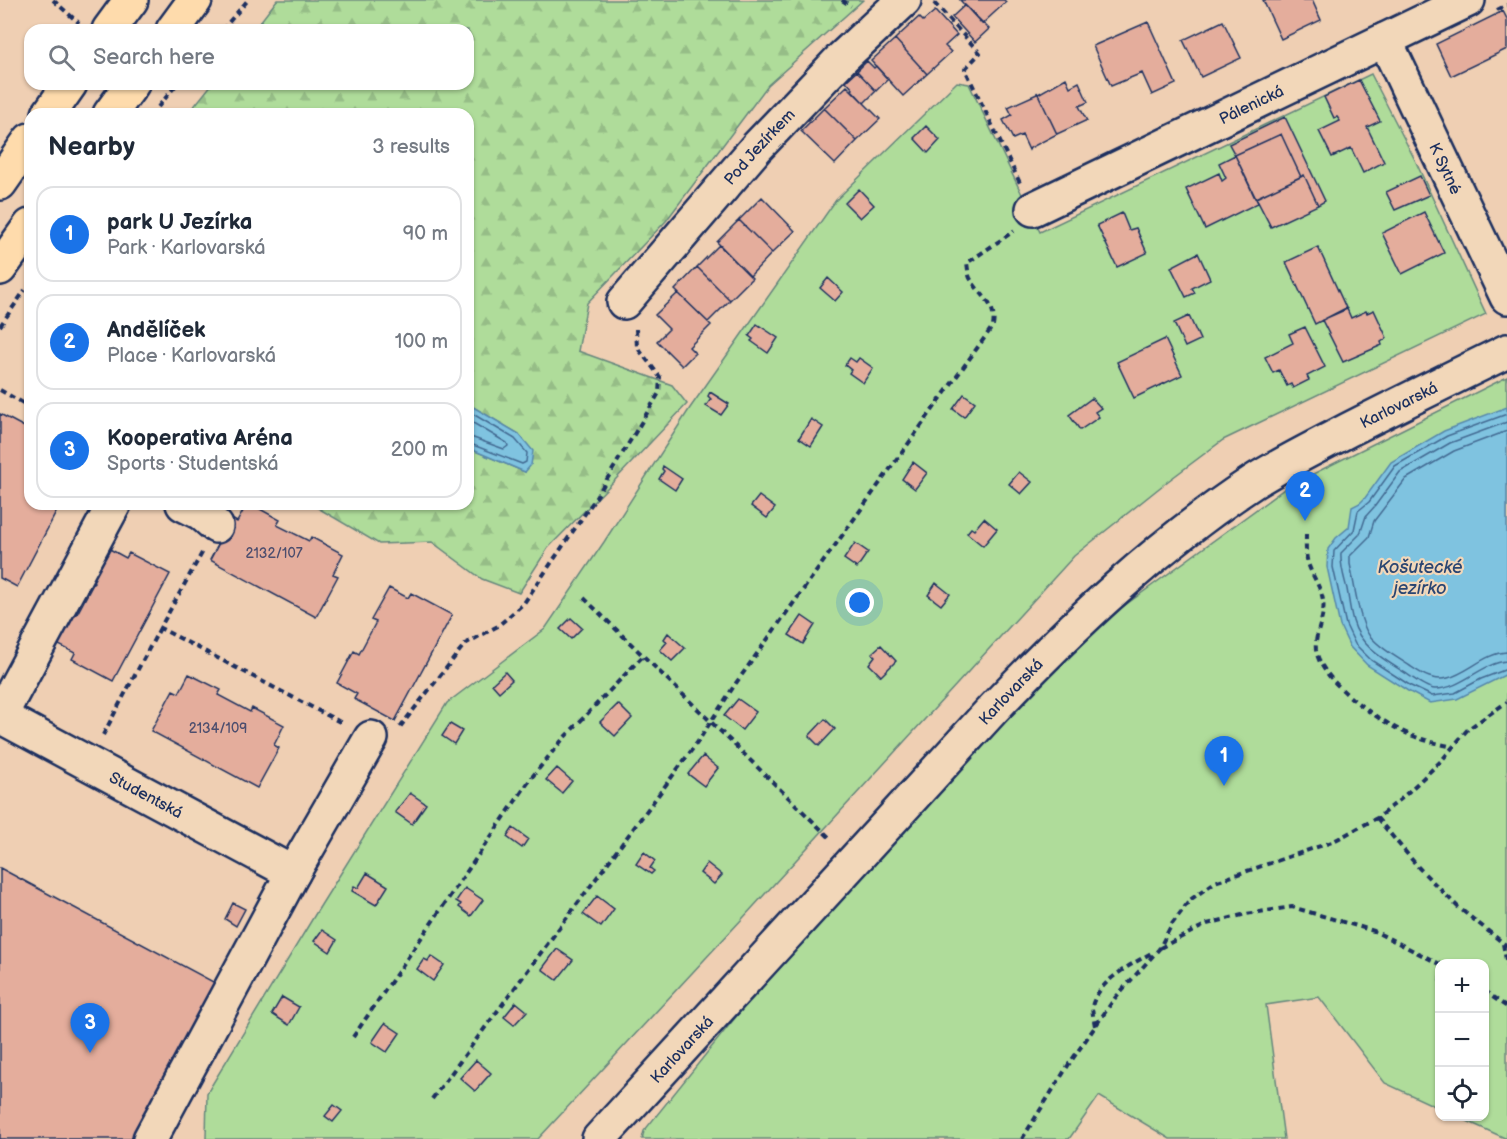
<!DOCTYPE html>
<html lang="en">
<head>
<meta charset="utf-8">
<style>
	body { margin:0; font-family:"Balsamiq Sans",sans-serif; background:#f2f2f3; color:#1f2937 }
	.controls { position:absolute; right:18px; bottom:18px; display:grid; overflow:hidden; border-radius:12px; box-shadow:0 2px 4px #0004 }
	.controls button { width:54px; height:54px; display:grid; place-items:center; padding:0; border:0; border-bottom:2px solid #e0e1e3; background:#fff; color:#1f2937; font:30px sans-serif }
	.you { position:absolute; left:860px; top:603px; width:21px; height:21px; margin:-15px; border:4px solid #fff; border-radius:50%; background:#1a73e8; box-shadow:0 0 0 9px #1a73e833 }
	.badge { display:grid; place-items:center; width:39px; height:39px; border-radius:50%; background:#1a73e8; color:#fff; font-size:20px; font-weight:700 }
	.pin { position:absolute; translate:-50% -50px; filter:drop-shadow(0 2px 3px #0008) }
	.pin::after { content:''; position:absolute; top:32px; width:21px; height:18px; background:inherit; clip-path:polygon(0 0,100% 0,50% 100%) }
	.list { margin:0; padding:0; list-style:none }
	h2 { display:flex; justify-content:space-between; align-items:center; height:78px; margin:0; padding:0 24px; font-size:26px }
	h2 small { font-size:20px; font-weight:400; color:#747a83 }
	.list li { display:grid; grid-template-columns:39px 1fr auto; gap:18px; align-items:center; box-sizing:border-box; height:96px; margin:0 12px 12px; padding:0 12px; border:2px solid #e0e1e3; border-radius:18px }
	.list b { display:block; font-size:22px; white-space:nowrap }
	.list p { margin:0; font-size:20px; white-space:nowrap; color:#747a83 }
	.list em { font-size:20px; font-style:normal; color:#747a83 }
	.icon { flex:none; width:33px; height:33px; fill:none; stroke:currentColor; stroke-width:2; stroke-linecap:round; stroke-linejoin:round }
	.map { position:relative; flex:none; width:1507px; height:1139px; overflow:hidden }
	.search { position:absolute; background:#fff; box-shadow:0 2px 4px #0004; left:24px; top:24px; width:450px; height:66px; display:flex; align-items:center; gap:15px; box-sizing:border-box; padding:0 21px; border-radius:18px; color:#747a83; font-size:22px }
	.panel { position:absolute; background:#fff; box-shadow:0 2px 4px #0004; left:24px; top:108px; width:450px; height:402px; border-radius:18px }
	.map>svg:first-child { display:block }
</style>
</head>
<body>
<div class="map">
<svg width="1507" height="1139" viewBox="0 0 1507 1139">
	<defs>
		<pattern id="forest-firs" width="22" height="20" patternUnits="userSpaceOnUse" patternTransform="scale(1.5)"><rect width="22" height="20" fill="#afdc9a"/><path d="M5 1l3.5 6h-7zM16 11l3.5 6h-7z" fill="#96bd87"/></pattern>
	</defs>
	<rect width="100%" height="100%" fill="#efcfb3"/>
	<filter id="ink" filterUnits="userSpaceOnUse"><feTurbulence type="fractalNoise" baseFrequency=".0167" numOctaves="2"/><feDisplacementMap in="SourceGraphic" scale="12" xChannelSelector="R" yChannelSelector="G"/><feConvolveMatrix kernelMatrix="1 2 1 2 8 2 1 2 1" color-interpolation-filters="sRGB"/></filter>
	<g filter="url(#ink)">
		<path fill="#afdc9a" stroke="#65867c" stroke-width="1.5" d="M1371 74 1415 160 1486 314 1223 440 1168 481 1074 556 743 918 538 1139H206L207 1093 316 913 447 703 545 629 604 542 690 408 836 200 957 82 969 84 1040 232Z
			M1507 377V1139L1458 1117 1484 1116V964H1440L1439 1108 1385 1083 1319 997 1266 1005 1284 1139H1170L1099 1096 1069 1139H642L644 1131 805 931 1076 641 1287 487Z"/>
		<path fill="url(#forest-firs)" stroke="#65867c" stroke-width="1.5" d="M277 0H863L768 85 666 221 587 303 578 351 672 385 687 404 615 480 548 548 519 593 482 579 432 542 379 544 311 504H468V448L525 472 519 434 468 404V114H188L212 84H468V30H254Z"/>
		<path fill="#7fc3e0" stroke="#5788ac" stroke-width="1.5" d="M468 404 519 434 533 451 531 465 525 472 468 448Z
			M1507 407V674L1457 699 1430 703 1408 691 1367 665 1350 647 1340 626 1327 567 1328 549 1336 538 1349 527 1352 507 1360 503 1365 498 1391 462 1444 431Z"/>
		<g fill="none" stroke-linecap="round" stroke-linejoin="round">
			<path stroke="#436a92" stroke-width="1.5" d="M468 411 515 439 527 453 526 462 522 464 468 443
				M1507 414 1447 436 1395 466 1369 502 1358 511 1354 530 1334 551 1333 567 1346 625 1355 644 1371 660 1411 686 1432 696 1455 693 1481 679 1507 669
				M468 420 507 443 508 446 504 449 468 436
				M1507 422 1450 443 1400 472 1375 506 1366 516 1360 534 1341 553C1340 566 1344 577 1347 589 1349 600 1350 611 1353 621 1360 647 1385 660 1407 674 1414 679 1426 688 1435 689 1462 689 1481 663 1507 661
				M1507 431 1454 451 1406 479 1374 521 1369 537 1350 556V564C1354 582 1359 622 1369 635 1380 648 1396 657 1410 666 1422 674 1433 682 1448 678 1468 673 1485 653 1507 652"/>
		</g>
		<path fill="#e4ad9c" stroke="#1b2f5e" stroke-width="1.5" d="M960 0H1004L1006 2 982 24Z
			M1263 0H1312L1321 20 1281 39Z
			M965 5 989 29 975 42 952 17Z
			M935 11 957 35 945 46 951 52 927 74 895 39 919 17 923 21Z
			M1503 11 1507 19V49L1451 76 1436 44Z
			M1223 21 1241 58 1201 77 1183 40Z
			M1148 22 1176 84 1152 95 1142 73 1111 86 1093 46Z
			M895 39 927 74 903 96 871 61Z
			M867 61 874 68 876 66 888 79 876 91 857 71Z
			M857 71 876 91 864 103 852 90 853 89 846 81Z
			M1066 78 1070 87 1079 82 1088 102 1079 106 1087 121H1085L1057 134 1038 94Z
			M1359 80 1380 121 1367 127 1384 162 1363 173 1351 148 1332 157 1319 131 1340 121 1337 117 1334 118 1324 97Z
			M847 86 880 119 857 141 824 108Z
			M1037 92 1057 134 1030 148 1029 150 1022 135 1013 139 1003 120 1012 115 1008 107 1037 94Z
			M824 108 857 141 835 164 801 131Z
			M1285 117 1325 201 1318 205 1304 175 1301 177 1281 134 1235 155 1229 144Z
			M926 126 940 140 928 153 914 138Z
			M1281 134 1301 177 1255 198 1235 155Z
			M1235 155 1258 203 1205 229 1186 189 1219 173 1222 181 1226 178 1219 163Z
			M1304 175 1318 205 1271 227 1256 198Z
			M1420 176 1429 195 1395 210 1386 192Z
			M859 189 874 205 860 218 845 203Z
			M762 197 795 231 772 253 739 220Z
			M1424 212 1444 253 1402 274 1382 233Z
			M1122 213 1129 230 1136 228 1147 253 1117 267 1097 225Z
			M739 220 772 253 750 276 717 242Z
			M719 245 752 278 730 300 697 267Z
			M1318 247 1346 308 1315 324 1286 262Z
			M1198 253 1210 279 1192 288 1195 293 1186 297 1171 267Z
			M697 267 730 300 708 322 675 290Z
			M828 278 843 292 835 301 820 288Z
			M678 293 711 325 689 347 695 353 682 366 657 341 669 329 655 315Z
			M1347 309 1351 318 1366 311 1367 313 1374 310 1387 338 1381 342 1382 345 1343 362 1322 320Z
			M1189 316 1200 340 1185 347 1174 323Z
			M757 324 778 338 768 353 751 341 753 339 749 336Z
			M1305 327 1325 367 1307 376 1309 380 1293 388 1291 384 1287 386 1279 370 1273 373 1265 357 1293 343 1289 334Z
			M1165 339 1182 375 1134 398 1117 362Z
			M850 358 856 362 859 358 873 368 863 383 849 373 851 370 845 365Z
			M710 392 729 404 721 415 706 406 711 399 708 396Z
			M964 394 975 402 964 417 953 409Z
			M1092 398 1101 408 1095 412 1099 417 1080 430 1069 415Z
			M0 414 30 430V504H64L62 508 59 507 17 587 0 578Z
			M811 419 823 427 811 446 799 438Z
			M913 462 927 473 915 489 902 479Z
			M663 466 682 479 675 490 659 479 664 471 662 469Z
			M1019 472 1032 482 1021 494 1009 484Z
			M759 496 775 508 767 518 751 506Z
			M247 504H251L280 520 277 525 309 541 311 537 343 554 333 574 338 576 316 617 210 560 232 519 237 522Z
			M984 518 997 529 983 546 967 533 971 528 974 530Z
			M855 543 868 552 857 568 844 559Z
			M106 547 126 558 129 553 170 574 113 681 72 659 75 653 55 643 72 611 77 614 94 582 89 579Z
			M936 583 950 594 941 605 928 595Z
			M389 588 408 598 411 593 452 615 395 721 354 699 357 694 337 683 354 651 359 654 376 622 371 620Z
			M802 616 815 625 803 644 789 635Z
			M571 618 582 628 571 639 560 629Z
			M668 633 685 648 672 661 660 650 667 642 664 639Z
			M881 645 896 661 881 676 869 664 875 656 872 653Z
			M505 672 512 680 499 692 492 684Z
			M189 674 221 690 218 695 250 712 252 708 284 725 274 745 279 748 257 788 151 731 173 690 179 693Z
			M738 699 756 712 742 730 724 716Z
			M618 704 632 718 615 736 600 722Z
			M825 719 835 729 819 746 809 736Z
			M450 724 462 731 454 744 442 736Z
			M703 756 718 768 704 786 688 774Z
			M557 768 572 781 562 793 546 780Z
			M410 793 426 804 412 824 395 812Z
			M513 828 528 839 522 848 507 837Z
			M644 852 655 861 650 868 654 871 651 874 636 864Z
			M707 863 722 875 714 884 700 873Z
			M0 868 217 984 142 1139H0Z
			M367 873 388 886 376 905 352 891 354 886 358 888Z
			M465 888 483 900 471 916 459 907 461 904 456 901Z
			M597 896 614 909 601 927 583 914Z
			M233 903 245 909 236 926 225 919Z
			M322 930 337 940 330 952 314 941Z
			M557 949 573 960 557 980 542 969Z
			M431 956 444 965 433 981 417 969 424 959 428 961Z
			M282 997 299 1007 289 1025 272 1014Z
			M516 1002 527 1011 514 1025 504 1017Z
			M385 1023 400 1033 387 1052 372 1042Z
			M476 1060 491 1073 475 1091 460 1078Z
			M334 1105 342 1111 333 1122 325 1116Z"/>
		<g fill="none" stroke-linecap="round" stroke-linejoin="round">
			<defs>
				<g id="minor">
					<path id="s1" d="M1385 40 1507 297"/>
					<path id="s2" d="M1033 209 1468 0"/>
					<path id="s3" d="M624 302 757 147 843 57 904 0"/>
					<path d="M183 504 201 513 216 526"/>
					<path id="s4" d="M0 716 293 873 150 1139"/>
					<path d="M0 716 114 504"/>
					<path d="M293 873 371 738"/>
					<path id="s5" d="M599 1139 993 709C1073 625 1156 546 1253 482 1283 463 1316 447 1348 430 1401 403 1454 377 1507 351"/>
				</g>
				<path id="major" d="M109 30 131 0
					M173 30 195 0
					M49 114 70 84
					M110 114 132 84
					M0 183 30 140
					M0 268 30 226"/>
			</defs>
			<use href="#minor" stroke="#1b2f5e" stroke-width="38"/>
			<use href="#major" stroke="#1b2f5e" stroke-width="38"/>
			<path stroke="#1b2f5e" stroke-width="4" stroke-dasharray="6 4.5" stroke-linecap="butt" d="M53 0 79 23
				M842 0 851 6
				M934 3 980 53 965 69 1020 183
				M1497 10 1507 5
				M222 30 248 0
				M158 107 177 84
				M0 326 25 290
				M0 390 30 407
				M1306 534C1306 545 1305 556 1309 566 1313 577 1321 588 1323 600 1326 618 1314 633 1316 650 1321 683 1384 725 1413 736 1426 741 1440 744 1453 747
				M202 553 160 628 344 724
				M584 598 831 839
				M400 727 465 644 498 626 524 603 595 499 659 393 660 377 637 347 636 329
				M103 735 160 628
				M1377 818 1419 868 1458 907 1507 946
				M1503 944 1507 965
				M1160 948 1207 924 1246 914 1292 907 1374 931 1440 964
				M1484 991 1507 1007
				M1095 1026C1094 1019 1091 1009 1093 1003 1102 978 1133 964 1153 952
				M353 1037 532 777 563 739 643 656
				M432 1099 697 743 736 683 993 326C997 303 980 296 970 278 968 274 968 268 967 263L1014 231
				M1022 1139 1069 1064 1115 998 1159 949 1172 924 1190 900 1215 882 1332 842 1377 818 1401 799 1442 760 1468 729 1507 702"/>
			<use href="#minor" stroke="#f2d7b9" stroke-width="33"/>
			<use href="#major" stroke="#fedbac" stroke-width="33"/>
		</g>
	</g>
	<g text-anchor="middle" stroke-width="4.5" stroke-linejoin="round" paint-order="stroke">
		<g font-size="14" fill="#4d4e6e">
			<text x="274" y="558">2132/107</text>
			<text x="218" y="733">2134/109</text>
		</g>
		<g font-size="16" fill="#1b2f5e" stroke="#f2d7b9">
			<text dy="6" stroke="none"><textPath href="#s2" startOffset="242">Pálenická</textPath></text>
			<text dy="6" stroke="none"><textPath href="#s3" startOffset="206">Pod Jezírkem</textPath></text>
			<text dy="6" stroke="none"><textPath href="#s1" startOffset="142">K Sytné</textPath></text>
			<text dy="6" stroke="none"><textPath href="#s5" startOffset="1094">Karlovarská</textPath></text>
			<text dy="6" stroke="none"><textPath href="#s5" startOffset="608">Karlovarská</textPath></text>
			<text dy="6" stroke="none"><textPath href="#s4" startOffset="166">Studentská</textPath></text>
			<text dy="6" stroke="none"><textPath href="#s5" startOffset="122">Karlovarská</textPath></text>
		</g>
		<g font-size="18" font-style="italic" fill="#2a4572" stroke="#f2d7b9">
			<text x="1420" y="573">Košutecké<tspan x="1420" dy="21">jezírko</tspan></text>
		</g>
	</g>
</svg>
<div class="controls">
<button>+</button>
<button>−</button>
<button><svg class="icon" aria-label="locate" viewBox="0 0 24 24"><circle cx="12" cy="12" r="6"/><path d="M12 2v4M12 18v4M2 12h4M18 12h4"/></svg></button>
</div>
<div class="you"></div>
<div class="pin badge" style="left:1224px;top:786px">1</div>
<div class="pin badge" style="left:1305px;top:521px">2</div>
<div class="pin badge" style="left:90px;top:1053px">3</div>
<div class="search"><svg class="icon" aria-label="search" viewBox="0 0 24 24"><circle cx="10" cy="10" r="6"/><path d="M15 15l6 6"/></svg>Search here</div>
<section class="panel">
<h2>Nearby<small>3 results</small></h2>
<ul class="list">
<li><span class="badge">1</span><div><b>park U Jezírka</b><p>Park · Karlovarská</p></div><em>90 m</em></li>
<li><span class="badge">2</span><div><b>Andělíček</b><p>Place · Karlovarská</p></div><em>100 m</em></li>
<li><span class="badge">3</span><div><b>Kooperativa Aréna</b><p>Sports · Studentská</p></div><em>200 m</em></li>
</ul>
</section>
</div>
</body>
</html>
